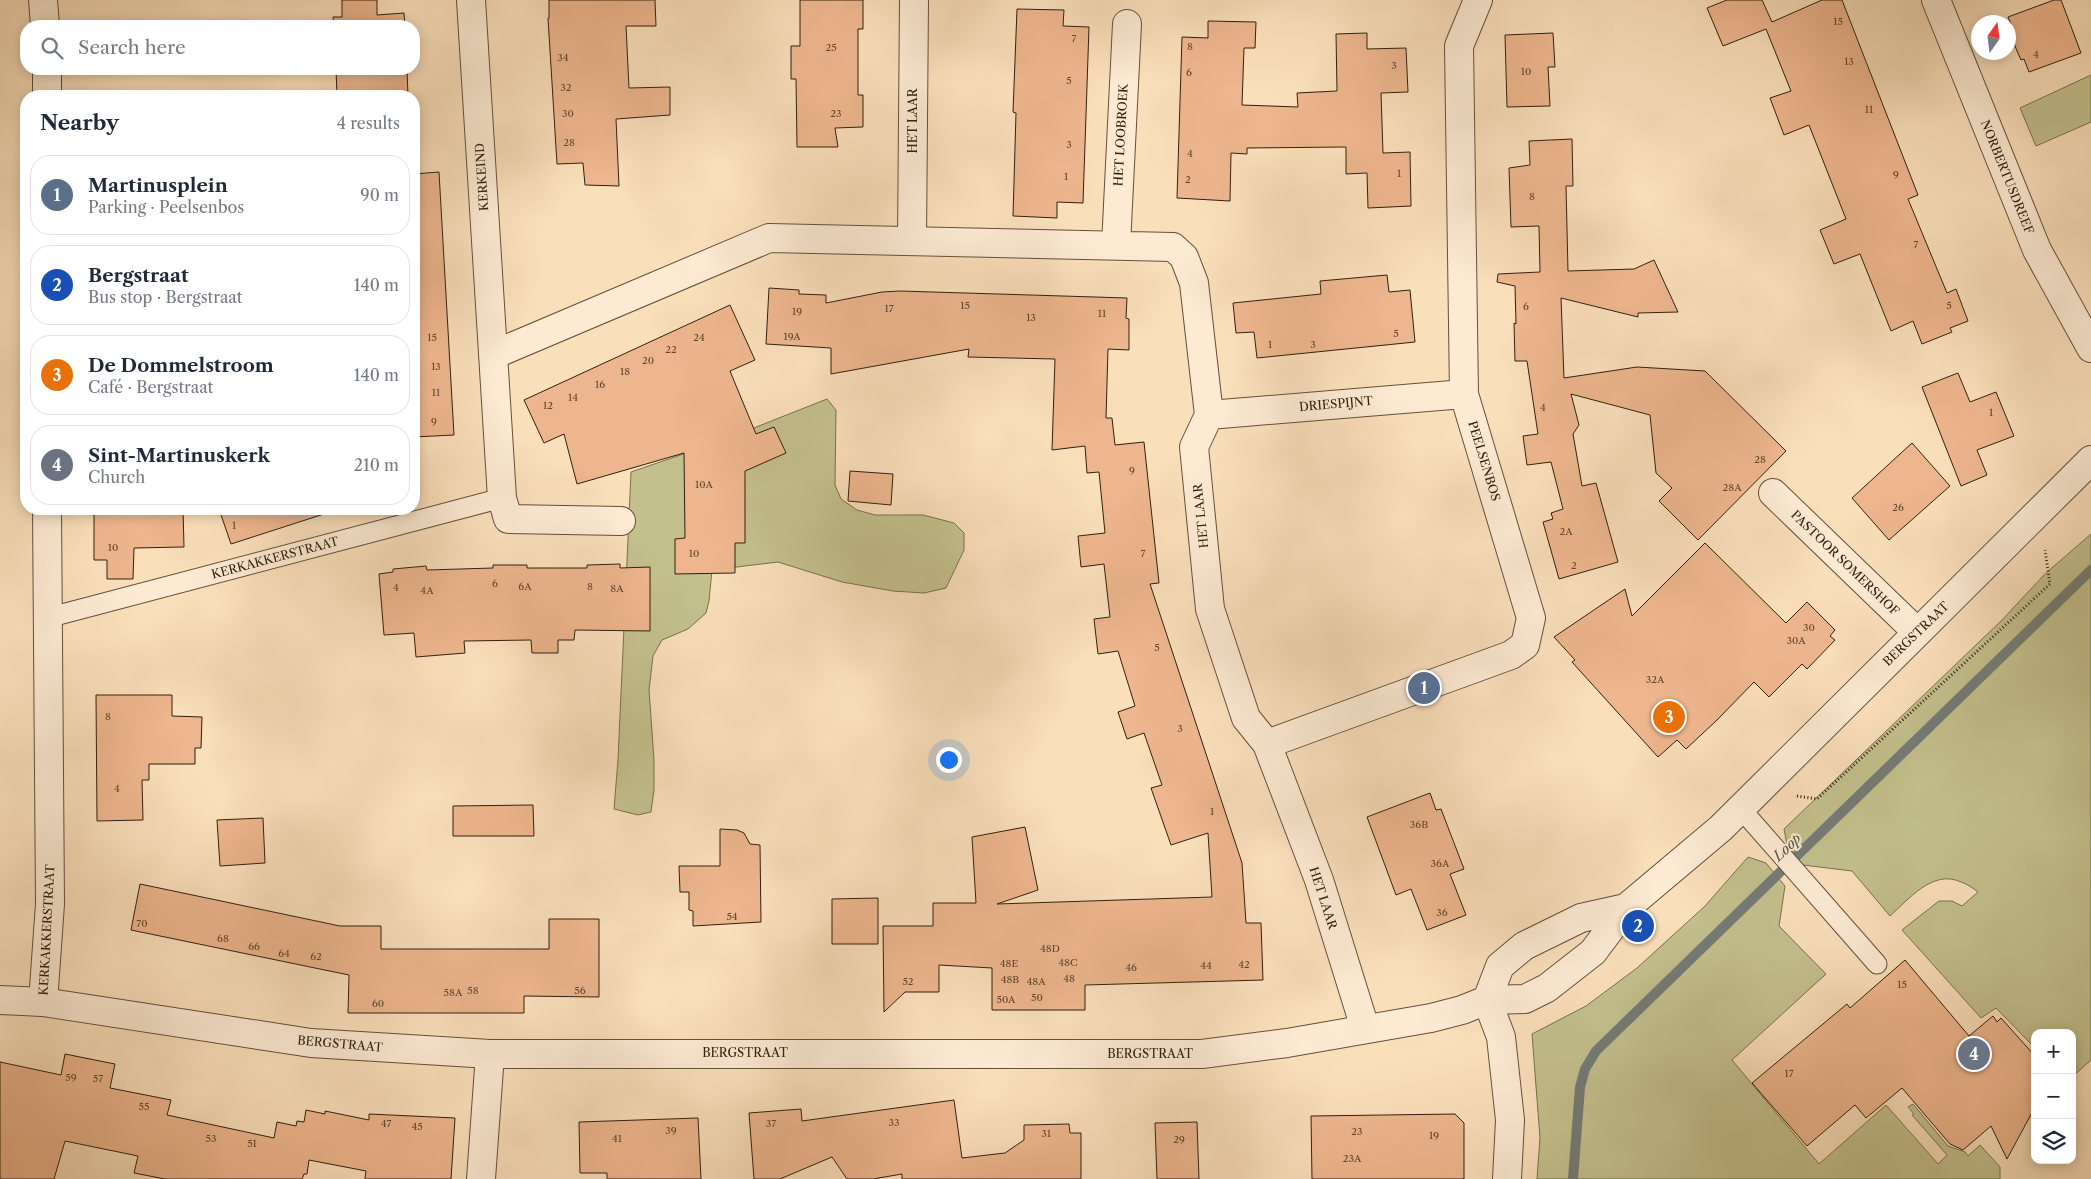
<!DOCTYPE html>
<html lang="en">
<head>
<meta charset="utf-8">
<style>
	body { margin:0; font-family:"Libre Caslon Text",serif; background:#f2f2f3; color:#1f2937 }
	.controls { position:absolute; right:15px; bottom:15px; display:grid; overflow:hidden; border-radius:10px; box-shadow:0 2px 12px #0003 }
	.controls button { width:45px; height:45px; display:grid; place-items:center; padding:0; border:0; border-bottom:1px solid #e0e1e3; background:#fff; color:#1f2937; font:25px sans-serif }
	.compass { position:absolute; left:1971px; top:15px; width:45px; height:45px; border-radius:50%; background:#fff; box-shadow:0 2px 12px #0003; rotate:14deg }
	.you { position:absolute; left:948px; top:759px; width:18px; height:18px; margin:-12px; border:4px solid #fff; border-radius:50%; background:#1a73e8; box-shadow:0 0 0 8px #1a73e833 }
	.badge { display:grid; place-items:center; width:32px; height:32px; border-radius:50%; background:#d93025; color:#fff; font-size:16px; font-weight:700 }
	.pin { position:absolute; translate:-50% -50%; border:2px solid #fff; box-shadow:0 1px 5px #0006 }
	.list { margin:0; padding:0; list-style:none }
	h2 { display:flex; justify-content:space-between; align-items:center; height:65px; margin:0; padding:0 20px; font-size:21px }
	h2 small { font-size:16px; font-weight:400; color:#747a83 }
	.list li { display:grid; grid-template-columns:32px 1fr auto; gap:15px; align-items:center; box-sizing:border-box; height:80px; margin:0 10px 10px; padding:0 10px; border:1px solid #e0e1e3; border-radius:20px }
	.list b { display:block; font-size:19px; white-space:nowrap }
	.list p { margin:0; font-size:16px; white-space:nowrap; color:#747a83 }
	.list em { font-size:16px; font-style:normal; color:#747a83 }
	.icon { flex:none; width:28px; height:28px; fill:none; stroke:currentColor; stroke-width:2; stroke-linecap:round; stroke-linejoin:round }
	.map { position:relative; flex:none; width:2091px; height:1179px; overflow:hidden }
	.search { position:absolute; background:#fff; box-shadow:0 2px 12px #0003; left:20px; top:20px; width:400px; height:55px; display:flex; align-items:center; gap:12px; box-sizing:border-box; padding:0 18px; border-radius:20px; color:#747a83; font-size:19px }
	.panel { position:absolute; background:#fff; box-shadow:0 2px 12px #0003; left:20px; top:90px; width:400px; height:425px; border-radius:20px }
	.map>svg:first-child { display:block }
</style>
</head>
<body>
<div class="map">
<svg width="2091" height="1179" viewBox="0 0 2091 1179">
	<rect width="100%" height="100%" fill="#fadfbb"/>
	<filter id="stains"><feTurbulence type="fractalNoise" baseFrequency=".004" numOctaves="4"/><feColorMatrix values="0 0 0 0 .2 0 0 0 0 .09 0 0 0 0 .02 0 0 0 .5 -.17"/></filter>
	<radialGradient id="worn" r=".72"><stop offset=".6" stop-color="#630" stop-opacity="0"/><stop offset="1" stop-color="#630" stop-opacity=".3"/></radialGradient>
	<path fill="#c3c08d" stroke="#79704e" d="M2091 75V122L2036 146 2020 108Z
		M827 399 836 410 835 485 841 499 857 510 875 515H923L954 523 964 533V550L946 588 924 593 893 591 842 582 778 562 712 570 709 601 706 613 688 629 662 640 653 656 649 690 654 760V790L651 812 638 815 614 809 618 760 631 472 721 441Z
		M2091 534V1060L2072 1077V1033H2035V1048L1996 1008 1981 1018 1902 930 1939 901H1952L1962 906 1978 892C1973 888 1967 884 1961 882 1933 869 1909 899 1890 916L1852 871 1803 865 1787 845 1784 829 2002 620 2045 574Z
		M1748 857 1766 863 1785 886 1779 926 1826 974 1732 1060 1819 1164 1886 1105 1938 1164 1947 1155 1912 1115 1914 1114 1908 1107 1913 1104 1948 1146 1965 1152 1968 1156 1980 1145 2000 1167V1179H1537L1540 1138 1532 1034 1586 1006 1637 968 1705 906Z"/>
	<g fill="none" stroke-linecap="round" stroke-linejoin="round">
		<path stroke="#747c76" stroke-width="10" d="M1573 1179 1580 1087 1585 1069 1596 1051 2091 570"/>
	</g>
	<path fill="#eeb68e" stroke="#2f2010" d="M342 0H377V15L404 13 405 26H334L333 17H342Z
		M549 0H655L656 26H626L629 88 670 87V115L616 119 619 186 585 185 583 163 557 164 548 18H549Z
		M800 0H863V29H858V95H863V127L835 128 838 147H797L796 79H791V46H800Z
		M1727 0H1762L1772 22 1822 0H1842L1918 195 1908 199 1947 293 1956 289 1968 321 1950 328 1952 332 1922 344 1913 321 1891 331 1860 254 1834 264 1820 230 1846 219 1809 125 1784 135 1770 98 1791 91 1766 29 1723 46 1707 8Z
		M2054 0H2061L2081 53 2029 72 2024 59 2021 60 2014 44 2010 32 2013 30 2008 17Z
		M1017 9 1064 10 1063 26 1089 27 1083 203 1057 202V218L1013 216 1016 113 1013 112Z
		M1208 21 1256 22 1255 48H1244L1242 105 1298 107 1297 93 1337 91 1336 34 1367 33V49L1406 48 1408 92 1381 93 1383 153 1410 152 1411 206 1368 208 1367 173 1346 174V147L1247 148V154L1231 153 1230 201 1177 198 1182 37 1208 38Z
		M1553 33 1555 67H1548L1550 106 1507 107 1505 35Z
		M336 69H407L408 96H337Z
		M1572 139 1573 186H1566L1568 271 1634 269 1654 260 1678 312 1638 313V317L1561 298 1564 378 1637 367 1705 371 1786 451 1698 540 1659 501 1672 488 1656 473 1650 415 1571 394 1579 425 1573 434 1582 486 1596 483 1618 562 1559 579 1543 522 1553 519 1551 513 1563 509 1551 462 1527 465 1523 436 1538 434 1527 361H1515L1514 323 1516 324 1515 286 1497 282 1498 274 1540 272 1539 226 1511 227 1509 168 1530 165 1529 141Z
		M439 172 454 435 414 437V174Z
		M1387 275 1389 292 1410 290 1415 342 1257 358 1254 332 1236 333 1233 303 1321 294 1320 281Z
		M769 288 799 290V294L826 295V303L882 292 900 291 1127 298 1126 318 1129 319V350L1108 349 1106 418H1112L1115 445 1144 442 1159 583 1150 584 1242 863 1246 923H1261L1263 980 1085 985V1010H992V968L939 965V992H905L884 1012 883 926H933V903H976L972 837 1025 827 1038 890 997 904 1212 897 1208 833 1171 845 1151 788 1162 785 1144 733 1127 739 1118 712 1135 706 1118 651 1098 654 1094 619 1110 617 1104 564 1081 567 1078 536 1105 533 1099 472 1087 473 1085 446 1052 450 1055 359 968 357 969 349 831 374V348L766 344Z
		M730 305 755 360 730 371 756 434 774 427 786 453 745 471V543H735V573L675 574V539L685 538 684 453 577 484 564 434 544 443 524 400Z
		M1958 373 1970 402 1996 392 2014 436 1977 450 1987 475 1961 486 1922 387Z
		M1912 443 1950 486 1889 540 1852 498Z
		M850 471 893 474 891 505 848 501Z
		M94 509H183L184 547 134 548 133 579H107V560H94Z
		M219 509H323L324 514 231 544Z
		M1705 543 1786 623 1807 602 1835 630 1830 636 1835 640 1807 669 1802 664 1769 697 1754 682 1717 720 1686 749 1677 740 1658 757 1572 662 1575 660 1554 637 1625 589 1632 616Z
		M620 564V568L650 567V631L575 630 574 640H558V653H532L531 640 464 641 465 653 416 657 414 633 384 635 379 574 393 572V569L426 566 427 570 493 568V565H527V568H587V565Z
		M96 695H172V716L202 717 201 748H195V764H149V780H142L143 820 97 821Z
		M1430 793 1436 810 1441 809 1464 869 1450 874 1466 915 1427 930 1411 889 1396 895 1367 817Z
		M533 805 534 836H453V806Z
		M263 818 265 863 220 866 217 820Z
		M720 829 737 830 744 833 750 844 760 845 761 922 693 926V911L689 910V892H680L679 866H720Z
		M140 884 340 926H381V949H549V919H599V997L524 996V1013H348L349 975 131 930Z
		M878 898V944H832V899Z
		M1905 960 1969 1036 1993 1016 1997 1022 2001 1018 2035 1056V1107L2007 1159 1991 1126 1963 1150 1950 1144 1902 1088 1866 1118 1855 1105 1807 1146 1752 1083 1847 1004 1850 1008Z
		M65 1054 115 1064 110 1088 171 1100 167 1115 274 1138 277 1122 296 1126 297 1121 304 1122 306 1110 325 1114V1111L369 1120V1114L455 1118 451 1179H365L366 1171 309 1160 307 1174H304L302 1179H165L134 1173 138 1156 65 1141 54 1179H0V1062L61 1075Z
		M954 1100 962 1158 1005 1153 1024 1140V1125L1069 1124 1070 1133H1081V1179H902V1174L873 1179H847L832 1157 780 1179H754L749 1113 801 1109 802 1121Z
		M1455 1114 1464 1123V1179H1312L1311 1116Z
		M698 1118 701 1179H607V1173H580L579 1122Z
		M1197 1122 1199 1179H1157L1155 1123Z"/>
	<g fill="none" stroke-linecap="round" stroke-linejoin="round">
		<defs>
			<path id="service" d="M47 618 502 498
				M1741 809 1877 964"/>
			<path id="minor" d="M43 0 45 26
				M471 0 502 498 508 519 621 521
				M47 69V96
				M912 241 914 0
				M1116 245 1127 24
				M493 355 769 238 1173 247 1184 257 1194 283 1209 415 1194 447 1210 609 1246 718 1267 744 1319 880 1365 1028
				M1209 415 1464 394
				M1773 493 1917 632
				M1267 744 1511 655 1525 645 1531 618 1464 394 1459 46 1478 0
				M1487 1000 1501 1037 1510 1120 1507 1179
				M43 1002 50 904 47 509
				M481 1179 490 1054"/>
			<path id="tertiary" d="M1936 0 2037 250 2091 348
				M0 1000 43 1002 311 1043 490 1054H1202L1287 1043 1431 1018 1462 1010 1487 1000 1525 999 1547 988 1593 952 1626 908 1721 828 2091 460
				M1487 1000 1500 966 1524 946 1581 918 1626 908"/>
		</defs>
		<use href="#service" stroke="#62503b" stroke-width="21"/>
		<use href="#minor" stroke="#62503b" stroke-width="30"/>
		<use href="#tertiary" stroke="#62503b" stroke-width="30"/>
		<path stroke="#2f2010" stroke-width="3" stroke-dasharray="1 2.5" stroke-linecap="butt" d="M1797 796 1817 799 2050 584 2045 550"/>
		<use href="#service" stroke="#fcead3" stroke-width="19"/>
		<use href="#minor" stroke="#fcead3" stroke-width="28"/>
		<use href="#tertiary" stroke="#fcead3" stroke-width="28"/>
	</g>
	<g text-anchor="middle" stroke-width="4" stroke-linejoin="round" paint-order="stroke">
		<g font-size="10" fill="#5f4630">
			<text x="1838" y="25">15</text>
			<text x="1074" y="42">7</text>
			<text x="1190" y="50">8</text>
			<text x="831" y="51">25</text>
			<text x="2036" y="58">4</text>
			<text x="563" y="61">34</text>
			<text x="1849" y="65">13</text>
			<text x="1394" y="69">3</text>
			<text x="1526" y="75">10</text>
			<text x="1189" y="76">6</text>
			<text x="1069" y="84">5</text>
			<text x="566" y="91">32</text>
			<text x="1869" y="113">11</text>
			<text x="568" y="117">30</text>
			<text x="836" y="117">23</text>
			<text x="569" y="146">28</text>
			<text x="1069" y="148">3</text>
			<text x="1190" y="157">4</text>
			<text x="1399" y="177">1</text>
			<text x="1896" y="178">9</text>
			<text x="1066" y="180">1</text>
			<text x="1188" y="183">2</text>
			<text x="1532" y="200">8</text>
			<text x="1916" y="248">7</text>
			<text x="965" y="309">15</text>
			<text x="1949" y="309">5</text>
			<text x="1526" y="310">6</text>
			<text x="889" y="312">17</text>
			<text x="797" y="315">19</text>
			<text x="1102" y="317">11</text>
			<text x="1031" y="321">13</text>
			<text x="1396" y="337">5</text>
			<text x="792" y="340">19A</text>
			<text x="432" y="341">15</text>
			<text x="699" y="341">24</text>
			<text x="1270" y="348">1</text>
			<text x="1313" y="348">3</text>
			<text x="671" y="353">22</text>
			<text x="648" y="364">20</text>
			<text x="436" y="370">13</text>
			<text x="625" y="375">18</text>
			<text x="600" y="388">16</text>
			<text x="436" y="396">11</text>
			<text x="573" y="401">14</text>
			<text x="548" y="409">12</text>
			<text x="1543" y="411">4</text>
			<text x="1991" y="416">1</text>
			<text x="434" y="425">9</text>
			<text x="1760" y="463">28</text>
			<text x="1132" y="474">9</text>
			<text x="704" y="488">10A</text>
			<text x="1732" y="491">28A</text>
			<text x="1898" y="511">26</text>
			<text x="234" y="529">1</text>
			<text x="1566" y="535">2A</text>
			<text x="113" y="551">10</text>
			<text x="694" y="557">10</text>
			<text x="1143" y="557">7</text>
			<text x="1574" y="569">2</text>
			<text x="495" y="587">6</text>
			<text x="525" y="590">6A</text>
			<text x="590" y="590">8</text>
			<text x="396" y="591">4</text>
			<text x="617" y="592">8A</text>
			<text x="427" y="594">4A</text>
			<text x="1809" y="631">30</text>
			<text x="1796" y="644">30A</text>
			<text x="1157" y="651">5</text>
			<text x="1655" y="683">32A</text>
			<text x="108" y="720">8</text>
			<text x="1180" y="732">3</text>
			<text x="117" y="792">4</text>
			<text x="1212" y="815">1</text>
			<text x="1419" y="828">36B</text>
			<text x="1440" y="867">36A</text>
			<text x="1442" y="916">36</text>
			<text x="732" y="920">54</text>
			<text x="142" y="927">70</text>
			<text x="223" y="942">68</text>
			<text x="254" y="950">66</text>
			<text x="1050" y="952">48D</text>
			<text x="284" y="957">64</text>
			<text x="316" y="960">62</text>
			<text x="1068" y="966">48C</text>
			<text x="1009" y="967">48E</text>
			<text x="1244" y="968">42</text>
			<text x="1206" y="969">44</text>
			<text x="1131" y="971">46</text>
			<text x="1069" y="982">48</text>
			<text x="1010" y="983">48B</text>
			<text x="908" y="985">52</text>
			<text x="1036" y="985">48A</text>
			<text x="1902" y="988">15</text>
			<text x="473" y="994">58</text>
			<text x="580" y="994">56</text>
			<text x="453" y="996">58A</text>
			<text x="1037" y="1001">50</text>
			<text x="1006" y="1003">50A</text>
			<text x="378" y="1007">60</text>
			<text x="1789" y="1077">17</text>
			<text x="71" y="1081">59</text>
			<text x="98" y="1082">57</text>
			<text x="144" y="1110">55</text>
			<text x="894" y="1126">33</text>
			<text x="386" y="1127">47</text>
			<text x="771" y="1127">37</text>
			<text x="417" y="1130">45</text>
			<text x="671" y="1134">39</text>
			<text x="1357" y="1135">23</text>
			<text x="1046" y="1137">31</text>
			<text x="1434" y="1139">19</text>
			<text x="211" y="1142">53</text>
			<text x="617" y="1142">41</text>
			<text x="1179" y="1143">29</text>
			<text x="252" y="1147">51</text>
			<text x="1352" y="1162">23A</text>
		</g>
		<g font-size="12" fill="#2f2010" stroke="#fcead3">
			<text transform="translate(913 121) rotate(-90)" y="4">HET LAAR</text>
			<text transform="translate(1121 135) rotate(-87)" y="4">HET LOOBROEK</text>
			<text transform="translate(482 177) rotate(-94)" y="4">KERKEIND</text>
			<text transform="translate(2007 177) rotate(68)" y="4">NORBERTUSDREEF</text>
			<text transform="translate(1336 404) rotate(-5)" y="4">DRIESPIJNT</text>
			<text transform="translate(1484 461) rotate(73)" y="4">PEELSENBOS</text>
			<text transform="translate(1201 516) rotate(-96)" y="4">HET LAAR</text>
			<text transform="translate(275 558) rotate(-15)" y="4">KERKAKKERSTRAAT</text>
			<text transform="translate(1845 563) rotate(44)" y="4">PASTOOR SOMERSHOF</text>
			<text transform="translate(1916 634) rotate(-44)" y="4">BERGSTRAAT</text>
			<text transform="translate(1323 898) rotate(72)" y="4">HET LAAR</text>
			<text transform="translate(47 930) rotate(-87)" y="4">KERKAKKERSTRAAT</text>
			<text transform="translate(340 1044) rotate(5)" y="4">BERGSTRAAT</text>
			<text x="745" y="1057">BERGSTRAAT</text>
			<text x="1150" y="1058">BERGSTRAAT</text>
		</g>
		<g font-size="14" font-style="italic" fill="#524e43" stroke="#fcead3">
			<text transform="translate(1787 847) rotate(-44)" y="5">Loop</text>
		</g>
	</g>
	<rect width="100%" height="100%" filter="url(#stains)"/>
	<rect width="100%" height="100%" fill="url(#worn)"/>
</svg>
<div class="controls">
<button>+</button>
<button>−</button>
<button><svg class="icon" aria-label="layers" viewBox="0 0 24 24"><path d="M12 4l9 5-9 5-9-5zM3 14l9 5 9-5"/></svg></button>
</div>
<svg class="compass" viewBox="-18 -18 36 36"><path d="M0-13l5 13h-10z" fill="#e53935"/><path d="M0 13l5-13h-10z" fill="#747a83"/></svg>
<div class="you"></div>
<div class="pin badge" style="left:1424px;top:688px;background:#5c6f8a">1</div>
<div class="pin badge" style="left:1638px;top:926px;background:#1a4fb4">2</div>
<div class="pin badge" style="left:1669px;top:717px;background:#e8710a">3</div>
<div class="pin badge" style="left:1974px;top:1054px;background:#6b7280">4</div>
<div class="search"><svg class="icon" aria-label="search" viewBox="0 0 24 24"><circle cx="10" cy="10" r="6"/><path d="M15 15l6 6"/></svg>Search here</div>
<section class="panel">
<h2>Nearby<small>4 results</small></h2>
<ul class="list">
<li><span class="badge" style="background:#5c6f8a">1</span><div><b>Martinusplein</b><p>Parking · Peelsenbos</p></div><em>90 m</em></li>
<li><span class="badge" style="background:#1a4fb4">2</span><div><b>Bergstraat</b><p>Bus stop · Bergstraat</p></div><em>140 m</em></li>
<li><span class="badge" style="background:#e8710a">3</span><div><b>De Dommelstroom</b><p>Café · Bergstraat</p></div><em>140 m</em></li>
<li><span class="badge" style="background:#6b7280">4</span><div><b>Sint-Martinuskerk</b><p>Church</p></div><em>210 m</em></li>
</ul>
</section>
</div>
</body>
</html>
